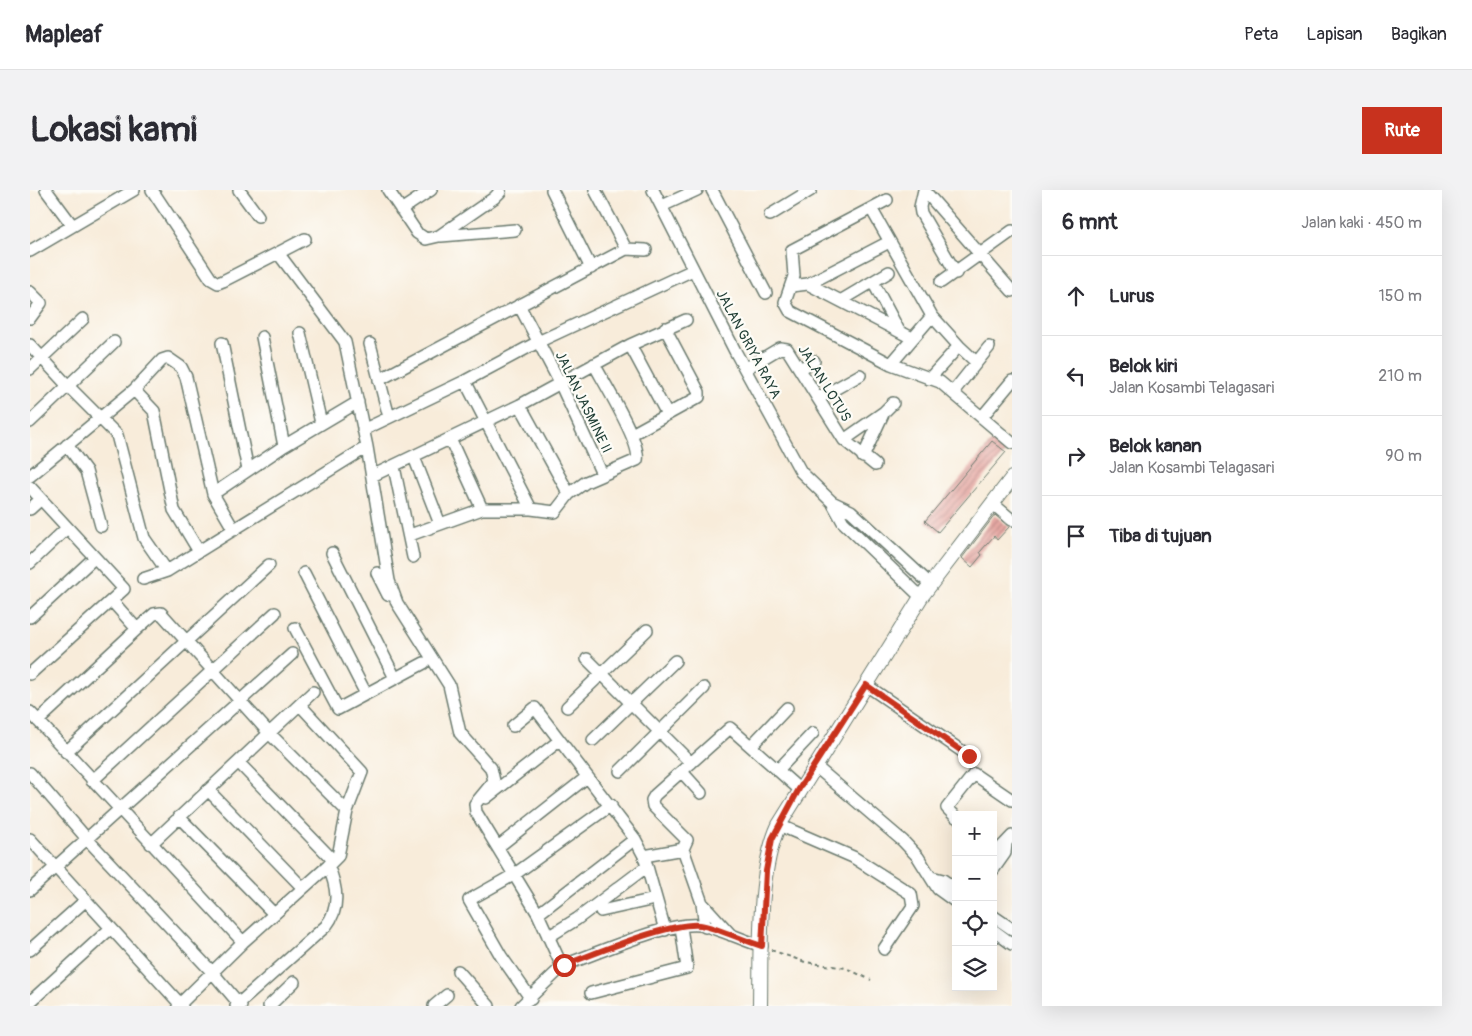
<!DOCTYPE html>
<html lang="id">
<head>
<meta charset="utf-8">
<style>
	body { margin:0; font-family:Pangolin,sans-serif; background:#f2f2f3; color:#2b2b33 }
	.controls { position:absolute; right:15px; bottom:15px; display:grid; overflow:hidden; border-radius:0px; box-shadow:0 5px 20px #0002 }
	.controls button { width:45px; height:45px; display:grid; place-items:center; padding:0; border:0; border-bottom:1px solid #e1e1e2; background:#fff; color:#2b2b33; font:25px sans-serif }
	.stop { position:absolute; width:15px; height:15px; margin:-11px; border:4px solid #c8321e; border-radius:50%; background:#fff }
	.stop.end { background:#c8321e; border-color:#fff; box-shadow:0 1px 5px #0008 }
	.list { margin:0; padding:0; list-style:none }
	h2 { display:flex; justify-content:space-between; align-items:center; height:65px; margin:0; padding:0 20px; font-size:21px }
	h2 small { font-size:16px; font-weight:400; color:#7c7c81 }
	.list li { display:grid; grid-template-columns:32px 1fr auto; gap:15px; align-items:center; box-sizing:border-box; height:80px; padding:0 20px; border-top:1px solid #e1e1e2 }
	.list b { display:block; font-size:19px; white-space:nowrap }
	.list p { margin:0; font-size:16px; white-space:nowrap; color:#7c7c81 }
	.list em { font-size:16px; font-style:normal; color:#7c7c81 }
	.icon { flex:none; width:28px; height:28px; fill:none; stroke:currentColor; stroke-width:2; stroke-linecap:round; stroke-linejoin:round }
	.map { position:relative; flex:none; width:982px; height:816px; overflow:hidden; border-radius:0px }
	header { display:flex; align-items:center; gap:30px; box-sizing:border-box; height:70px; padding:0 25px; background:#fff; border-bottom:1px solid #e1e1e2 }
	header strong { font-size:24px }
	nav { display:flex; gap:28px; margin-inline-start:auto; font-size:18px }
	.intro { display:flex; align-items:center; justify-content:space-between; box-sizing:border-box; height:120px; padding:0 30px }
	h1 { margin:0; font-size:35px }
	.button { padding:12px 22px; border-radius:0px; background:#c8321e; color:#fff; font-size:18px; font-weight:700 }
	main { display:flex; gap:30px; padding:0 30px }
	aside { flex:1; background:#fff; border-radius:0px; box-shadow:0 5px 20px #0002 }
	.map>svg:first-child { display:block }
</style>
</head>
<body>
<header>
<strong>Mapleaf</strong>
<nav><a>Peta</a><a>Lapisan</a><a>Bagikan</a></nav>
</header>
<div class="intro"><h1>Lokasi kami</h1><a class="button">Rute</a></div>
<main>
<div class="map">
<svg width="982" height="816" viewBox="0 0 982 816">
	<defs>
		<pattern id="building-hatch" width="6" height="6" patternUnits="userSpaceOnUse" patternTransform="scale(1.25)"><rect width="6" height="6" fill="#e6a8a3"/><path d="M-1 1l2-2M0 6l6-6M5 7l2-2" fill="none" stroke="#ba8a86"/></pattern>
	</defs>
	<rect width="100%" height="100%" fill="#fdfcf7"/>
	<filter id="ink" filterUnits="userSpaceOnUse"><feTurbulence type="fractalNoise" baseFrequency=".02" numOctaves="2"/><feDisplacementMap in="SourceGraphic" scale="10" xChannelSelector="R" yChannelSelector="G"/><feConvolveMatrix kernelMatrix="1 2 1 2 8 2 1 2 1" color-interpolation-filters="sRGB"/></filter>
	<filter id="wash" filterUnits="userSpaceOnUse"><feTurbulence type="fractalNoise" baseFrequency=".0096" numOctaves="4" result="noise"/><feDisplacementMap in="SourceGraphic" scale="20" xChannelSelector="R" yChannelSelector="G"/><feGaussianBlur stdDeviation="1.12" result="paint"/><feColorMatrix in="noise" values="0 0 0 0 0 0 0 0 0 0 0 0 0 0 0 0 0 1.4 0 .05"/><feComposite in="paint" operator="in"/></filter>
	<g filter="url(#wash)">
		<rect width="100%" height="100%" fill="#f8ecda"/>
		<g id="blocks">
			<path fill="url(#building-hatch)" d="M962 251 976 262 908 342 895 331Z
				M965 325 979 337 967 350 964 346 950 362 952 365 942 377 932 368Z"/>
		</g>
	</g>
	<g filter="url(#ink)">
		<use href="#blocks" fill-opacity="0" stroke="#6b7a6e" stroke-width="1"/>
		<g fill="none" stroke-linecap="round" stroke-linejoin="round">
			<defs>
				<path id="minor" d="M16 0 42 35
					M122 0 181 89 188 93 193 91 248 63 315 152 337 257 359 391 367 413 419 495 430 543 461 578 464 591 445 614 446 622 508 724 530 772 534 775C566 764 638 731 670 735 686 737 714 751 732 756
					M209 0 228 26
					M358 0 387 43 396 49 409 46 464 8 470 2 469 0
					M522 0 561 78
					M565 0 596 59
					M623 0 705 161 771 282 802 312 821 321 900 394
					M682 0 736 103
					M894 0 982 101
					M894 0 890 17 891 23 926 83
					M857 10 762 60 764 86 755 112 760 121 861 174 910 192 982 253
					M632 16 667 0
					M371 20 401 0
					M842 20 902 126 929 156 946 172
					M740 25 781 0
					M411 46 485 40
					M0 61 104 0
					M248 63 275 49
					M843 92 868 139
					M911 92 982 41
					M778 94 859 52
					M761 96 778 94 882 148
					M0 102 11 113 0 128
					M812 110 859 82
					M489 115 530 193 572 284
					M270 143 291 233
					M232 147 254 256
					M192 153 218 280
					M340 154 359 227
					M0 155 38 196 87 245 114 348 137 381
					M600 155 637 224
					M861 174 902 126
					M0 179 53 129
					M715 179 750 158 757 159 814 250 845 275
					M770 179 784 171
					M899 189 929 156
					M349 190 596 59 616 60
					M435 191 501 319
					M104 200 124 221 144 320 168 360
					M923 202 959 157
					M789 208 830 185
					M490 215 539 304
					M952 227 982 191
					M0 232 84 152
					M333 240 435 191 508 152 663 80
					M602 244 669 207V202L635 138
					M420 249 452 319
					M814 250 854 222 863 213
					M37 255 56 281 71 336
					M384 267 410 334
					M833 267 853 224
					M364 277 383 367
					M0 286 104 200 132 170 138 168 151 177 156 187 183 304 204 340
					M342 286 490 215 600 155 656 130
					M0 297 94 399 0 484
					M183 304 254 256 328 212
					M802 312 813 332 891 407
					M962 313 982 330
					M0 319 11 309
					M380 345 452 319H501L525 322 539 304 556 292 607 270C612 254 573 191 564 174
					M302 363 365 488
					M0 373 37 338
					M274 383 336 504
					M347 383 358 405
					M113 389 137 381 337 257
					M82 411 107 439
					M0 427 64 368
					M265 438 308 519 394 473
					M557 469 661 573
					M836 495 939 566
					M537 517 617 440
					M0 522 213 752
					M8 531 107 439 124 424 131 423 240 544 317 621
					M483 536 505 518 605 649 614 666 635 740
					M563 550 645 471
					M721 556 757 518
					M36 562 239 375
					M209 573 303 670
					M784 575 873 651 888 667 908 699 926 712
					M748 580 783 543
					M590 581 674 498
					M652 582 671 603
					M0 583 58 650 183 783 211 816
					M62 591 245 423
					M178 600 273 698
					M456 608 529 551
					M149 627 244 724
					M926 627 917 618 944 584 982 610
					M749 635 823 667 881 704 883 716 854 759
					M0 649 152 816
					M121 654 283 502
					M468 657 557 587
					M614 666 653 659
					M963 666 982 646
					M963 680 975 663 976 654
					M901 687 913 690 926 699
					M0 700 262 464
					M672 713 701 745
					M571 721 625 709
					M508 724 605 649
					M963 726 982 739
					M675 737 672 713 653 659 657 650 623 616 622 610 625 605 700 538 769 599
					M963 740 982 754
					M518 747 547 729 616 677
					M0 760 56 710
					M428 781 459 816
					M561 803 657 778 651 737
					M501 809 471 766 439 710 485 684 581 615
					M0 812 81 738
					M148 816 213 752 298 676
					M206 816 296 736C311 717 307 696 298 676L308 666 317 621 332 582 270 515
					M239 816 264 792
					M404 816 417 805
					M491 816 534 775"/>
				<path id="major" d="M730 816C731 763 727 682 749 635L891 407 982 288"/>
			</defs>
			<use href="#minor" stroke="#6b7a6e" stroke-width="14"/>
			<use href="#major" stroke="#6b7a6e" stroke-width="16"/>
			<path stroke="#6b7a6e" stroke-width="2" stroke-dasharray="4 4" stroke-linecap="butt" d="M741 760 775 772 816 778 841 790"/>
			<use href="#minor" stroke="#fff" stroke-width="11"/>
			<use href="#major" stroke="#fff" stroke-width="14"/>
		</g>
	</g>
	<g fill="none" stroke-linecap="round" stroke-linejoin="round" filter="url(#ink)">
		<path stroke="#c8321e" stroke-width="6" d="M534 775C565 764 639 732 670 735 686 737 714 751 732 756L736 681 742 649 769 599 836 495 939 566"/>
	</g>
	<g text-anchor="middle" stroke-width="4.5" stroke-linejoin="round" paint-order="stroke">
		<g font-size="14" fill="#1f3d34" stroke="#fdfcf7">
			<text transform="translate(719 154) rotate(62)" y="5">JALAN GRIYA RAYA</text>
			<text transform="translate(795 193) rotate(58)" y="5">JALAN LOTUS</text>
			<text transform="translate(554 212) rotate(64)" y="5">JALAN JASMINE II</text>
		</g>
	</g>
</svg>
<div class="controls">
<button>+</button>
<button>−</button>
<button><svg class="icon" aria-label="locate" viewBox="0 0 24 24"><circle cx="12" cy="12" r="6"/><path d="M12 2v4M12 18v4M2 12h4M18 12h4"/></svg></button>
<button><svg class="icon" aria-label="layers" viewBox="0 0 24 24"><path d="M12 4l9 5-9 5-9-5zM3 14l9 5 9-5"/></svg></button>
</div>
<div class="stop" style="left:534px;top:775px"></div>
<div class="stop end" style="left:939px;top:566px"></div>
</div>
<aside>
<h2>6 mnt<small>Jalan kaki · 450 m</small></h2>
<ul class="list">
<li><svg class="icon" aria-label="ahead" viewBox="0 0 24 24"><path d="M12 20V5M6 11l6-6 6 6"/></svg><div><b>Lurus</b></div><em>150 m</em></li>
<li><svg class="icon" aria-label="left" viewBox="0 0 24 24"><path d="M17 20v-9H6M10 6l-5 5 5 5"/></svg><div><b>Belok kiri</b><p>Jalan Kosambi Telagasari</p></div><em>210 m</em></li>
<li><svg class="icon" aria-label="right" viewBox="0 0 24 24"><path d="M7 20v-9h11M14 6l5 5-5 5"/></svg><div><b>Belok kanan</b><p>Jalan Kosambi Telagasari</p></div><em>90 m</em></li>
<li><svg class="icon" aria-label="arrive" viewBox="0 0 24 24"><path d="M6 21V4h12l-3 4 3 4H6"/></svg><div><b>Tiba di tujuan</b></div></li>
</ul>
</aside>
</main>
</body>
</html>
